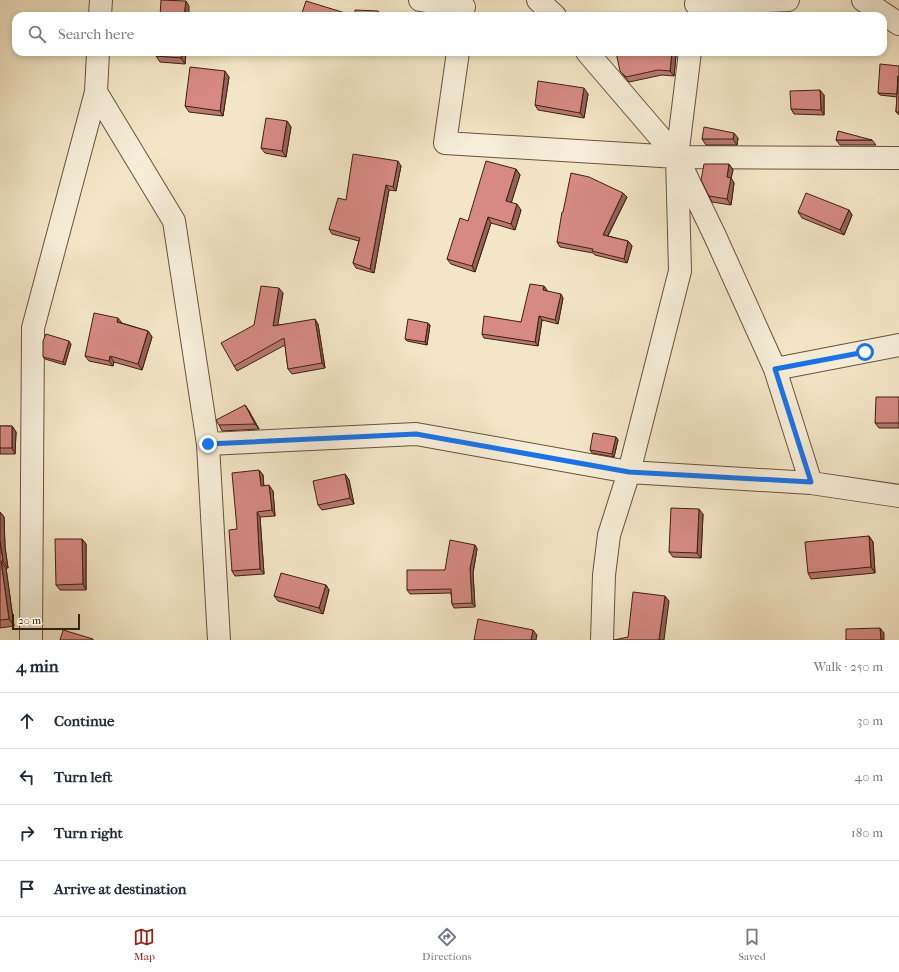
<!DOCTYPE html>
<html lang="en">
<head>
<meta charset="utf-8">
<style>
	body { margin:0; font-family:"IM FELL French Canon",serif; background:#f2f2f3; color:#1f2937 }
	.scale { position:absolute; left:12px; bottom:10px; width:68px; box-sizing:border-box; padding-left:4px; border:2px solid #3d210f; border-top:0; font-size:11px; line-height:14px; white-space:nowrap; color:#3d210f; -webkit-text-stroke:3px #f7efda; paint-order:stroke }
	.stop { position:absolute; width:12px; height:12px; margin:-9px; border:3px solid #1a73e8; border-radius:50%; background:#fff }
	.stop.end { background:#1a73e8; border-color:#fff; box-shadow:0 1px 4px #0008 }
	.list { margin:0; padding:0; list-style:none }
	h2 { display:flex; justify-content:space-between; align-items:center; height:52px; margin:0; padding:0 16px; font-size:17px }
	h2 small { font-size:13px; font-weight:400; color:#747a83 }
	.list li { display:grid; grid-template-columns:26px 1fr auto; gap:12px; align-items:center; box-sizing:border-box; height:56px; padding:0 16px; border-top:1px solid #e0e1e3 }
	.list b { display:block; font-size:15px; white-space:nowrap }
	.list em { font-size:13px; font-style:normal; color:#747a83 }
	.icon { flex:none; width:22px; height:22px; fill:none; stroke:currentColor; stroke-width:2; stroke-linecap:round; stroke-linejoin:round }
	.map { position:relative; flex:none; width:899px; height:640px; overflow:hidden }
	.search { position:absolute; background:#fff; box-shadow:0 2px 6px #0003; left:12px; right:12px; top:12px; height:44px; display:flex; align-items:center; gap:10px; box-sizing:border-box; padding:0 14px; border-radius:12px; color:#747a83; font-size:15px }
	.sheet { height:276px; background:#fff }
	nav { display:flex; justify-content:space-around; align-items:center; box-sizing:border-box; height:56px; border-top:1px solid #e0e1e3; background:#fff; font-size:11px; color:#747a83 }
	nav a { display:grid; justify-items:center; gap:2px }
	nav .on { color:#8f2418 }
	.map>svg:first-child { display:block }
</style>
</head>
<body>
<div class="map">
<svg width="899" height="640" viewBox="0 0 899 640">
	<rect width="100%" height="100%" fill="#f3e6c6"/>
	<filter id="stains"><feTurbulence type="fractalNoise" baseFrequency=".005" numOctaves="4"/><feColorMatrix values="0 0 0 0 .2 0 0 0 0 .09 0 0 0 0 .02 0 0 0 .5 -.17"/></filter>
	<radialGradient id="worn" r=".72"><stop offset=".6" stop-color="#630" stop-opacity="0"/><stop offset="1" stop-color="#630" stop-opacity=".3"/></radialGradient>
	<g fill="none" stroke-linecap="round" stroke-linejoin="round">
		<defs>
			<path id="minor" d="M420 0 464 7
				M538 0 555 16
				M863 0 899 24
				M696 4 788 0
				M100 16 101 0
				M98 52 96 92 174 221 208 444 219 640
				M458 52 445 143 677 157 899 158
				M587 52 677 157 715 236 775 369 811 483
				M775 369 899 345
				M208 444 416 434 629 472 811 483 899 496
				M31 640 33 328 96 92
				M602 640 604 575 609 535 629 472 680 271 677 157 690 52"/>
		</defs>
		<use href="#minor" stroke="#6a523d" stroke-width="24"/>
		<use href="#minor" stroke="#f7efda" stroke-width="22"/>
	</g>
	<path fill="#b87771" stroke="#3d210f" d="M186 52 185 64 160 62 156 56Z
		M676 56 674 76 662 75 629 82 620 71Z
		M899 66V115L896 112 897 97 880 95 878 93Z
		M229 77 223 116 189 112 185 106Z
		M588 94 584 118 538 110 535 105Z
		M824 95V115L794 114 791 109Z
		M287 121 291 127 286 157 265 153 261 148Z
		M738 138 737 145H706L702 139Z
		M836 140H872L876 145H840Z
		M729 164 733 170 731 178 734 183 731 205 712 202 709 196Z
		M401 166 396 191 389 190 374 273 356 268 353 263 359 241 332 234 329 229 346 200Z
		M516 169 520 175 511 203 521 210 515 230 491 223 475 272 451 264 447 259 468 221Z
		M627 197 608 236 628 241 632 246 627 263 595 255 593 253 560 247 557 242Z
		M849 210 852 215 844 235 802 218 798 212Z
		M544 286 547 291 563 298 558 324 542 320 538 346 484 338 482 334 521 322Z
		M283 293 277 325 318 324 325 368 292 374 288 369 285 345 237 371 234 366 254 325Z
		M122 323 148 331 152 337 142 370 114 362 113 366 89 361 85 356Z
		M428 323 430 325 427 345 407 341 405 339Z
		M71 344 65 365 45 359 43 357Z
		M899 397V428H879L875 423Z
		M245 405 249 411 259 429 222 431 219 425Z
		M0 426H12L16 432 15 454H0Z
		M616 437 618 440 614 457 592 453 590 450Z
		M259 470 263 475 264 486 273 491 275 516 260 517 264 574 235 576 232 571 237 529Z
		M345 474 349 480 354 504 322 510 318 505Z
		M0 512 4 517 5 547 8 568H6L14 626 0 628Z
		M703 514 701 558 673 557 669 552Z
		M869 536 873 542 875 573 811 579 808 573Z
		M82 539 86 544V590H60L56 585Z
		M475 545 477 549 473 573 475 607 454 608 452 604 451 593 410 594 407 590 445 570Z
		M326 585 329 590 323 614 278 601 274 596Z"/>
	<path fill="#96615c" stroke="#3d210f" d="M186 1 189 6V16H184Z
		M378 11 381 16H378Z
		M182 52H186L185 64 181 58Z
		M672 52 676 56 674 76 670 71Z
		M225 71 229 77 223 116 220 111Z
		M584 88 588 94 584 118 580 113Z
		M820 90 824 95V115L821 110Z
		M287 121 291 127 286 157 282 151Z
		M734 133 738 138 737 145 733 139Z
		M398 161 401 166 396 191 393 187Z
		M729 164 733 170 731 178 734 183 731 205 727 199V177Z
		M516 169 520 175 510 207 506 201Z
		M386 185 389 190 374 273 370 269Z
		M623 193 627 197 606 239 603 235Z
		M517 204 521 210 515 230 511 224Z
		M849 210 852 215 844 235 840 230Z
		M488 217 491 223 475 272 472 266Z
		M628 241 632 246 627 263 624 259Z
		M544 286 547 290 546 294 543 290Z
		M279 288 283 293 277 331 273 326Z
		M561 294 563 298 558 324 555 320Z
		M539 316 542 320 538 346 535 342Z
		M118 318 122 323 117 322Z
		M315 319 318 324 325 368 322 363Z
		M428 323 430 325 427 345 425 342Z
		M148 331 152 337 142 370 138 364Z
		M69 341 71 344 65 365 63 362Z
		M110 356 114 362 113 366 109 361Z
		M245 405 249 411 259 429 255 424Z
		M12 426 16 432 15 454 12 448Z
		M616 437 618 440 614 457 612 454Z
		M259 470 263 475 264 492 261 486Z
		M345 474 349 480 354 504 350 498Z
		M269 485 273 491 275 516 272 510Z
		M699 509 703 514 701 558 697 553Z
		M0 512 4 517 5 547 8 568 3 561 0 542Z
		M257 512 260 517 264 574 260 569Z
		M869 536 873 542 875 573 871 567Z
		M82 539 86 544V590L83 584Z
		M475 545 477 549 473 573 475 607 472 603 470 568Z
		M1 561 6 568 14 626 9 619Z
		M326 585 329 590 323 614 319 608Z
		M665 596 669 601 664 640H659Z
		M880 628 884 633V640H881Z
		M533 630 537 635 536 640H531Z"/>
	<path fill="#d68a83" stroke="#3d210f" d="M161 0 186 1 184 16H160Z
		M306 1 355 16V10L378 11V16H301Z
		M157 52H182L181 58 156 56Z
		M616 52H672L670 71 658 70 626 77 620 71Z
		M880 64 899 66V76H898L897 94 878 93Z
		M190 67 225 71 220 111 185 106Z
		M898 76H899V112H896Z
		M538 81 584 88 580 113 535 105Z
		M820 90 821 110 791 109 790 91Z
		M266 118 287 121 282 151 261 148Z
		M704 127 734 133 733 139H702Z
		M838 131 872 140H836Z
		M353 154 398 161 393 187 386 185 370 269 353 263 360 238 329 229 338 198 346 200Z
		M486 161 516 169 506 201 517 204 511 224 488 217 472 266 447 259 460 218 468 221Z
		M704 164H729L727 177 731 178 727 199 709 196 701 180Z
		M571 173 589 177 623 193 603 235 628 241 624 259 592 251 593 249 557 242 562 212H563Z
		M806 193 849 210 840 230 798 212Z
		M530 284 544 286 543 290 561 294 555 320 539 316 535 342 482 334 484 316 521 322Z
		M261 286 279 288 273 326 315 319 322 363 288 369 284 338 234 366 221 343 254 325Z
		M94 313 118 318 117 322 148 331 138 364 110 356 109 361 85 356Z
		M408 319 428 323 425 342 405 339Z
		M46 334 69 341 63 362 43 357V341Z
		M876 397H899V423H875Z
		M245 405 255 424 219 425 216 420Z
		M0 426H12V448H0Z
		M593 433 616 437 612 454 590 450Z
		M259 470 261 486 269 485 272 510 257 512 260 569 232 571 229 530 237 529 232 473Z
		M345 474 350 498 318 505 313 481Z
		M671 508 699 509 697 553 669 552Z
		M869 536 871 567 808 573 805 542Z
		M55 539H82L83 584 56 585Z
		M450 540 475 545 470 568 472 603 452 604 451 589 407 590V570H445Z
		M0 542 3 561H1L9 619 0 620Z
		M281 573 326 585 319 608 274 596Z
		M633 592 665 596 659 640H614L628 637Z
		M478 619 533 630 531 640H474Z
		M880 628 881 640H846V629Z
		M63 630 93 639V640H60Z"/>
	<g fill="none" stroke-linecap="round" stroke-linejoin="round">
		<path stroke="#1a73e8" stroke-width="5" d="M208 444 416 434 629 472 811 482 775 369 865 352"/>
	</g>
	<rect width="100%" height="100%" filter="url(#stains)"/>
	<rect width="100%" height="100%" fill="url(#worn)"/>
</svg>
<div class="scale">20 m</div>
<div class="stop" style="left:865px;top:352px"></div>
<div class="stop end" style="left:208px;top:444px"></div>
<div class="search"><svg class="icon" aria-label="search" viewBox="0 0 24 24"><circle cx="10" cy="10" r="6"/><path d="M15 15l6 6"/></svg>Search here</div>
</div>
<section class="sheet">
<h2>4 min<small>Walk · 250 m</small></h2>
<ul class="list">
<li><svg class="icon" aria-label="ahead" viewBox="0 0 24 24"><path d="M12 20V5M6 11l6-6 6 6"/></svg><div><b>Continue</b></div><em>30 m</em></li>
<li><svg class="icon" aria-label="left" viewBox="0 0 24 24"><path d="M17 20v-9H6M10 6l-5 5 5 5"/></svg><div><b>Turn left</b></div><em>40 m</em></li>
<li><svg class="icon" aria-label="right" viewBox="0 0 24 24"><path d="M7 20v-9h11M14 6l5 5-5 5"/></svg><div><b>Turn right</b></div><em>180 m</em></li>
<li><svg class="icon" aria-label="arrive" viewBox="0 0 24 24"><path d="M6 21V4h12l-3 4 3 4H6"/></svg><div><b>Arrive at destination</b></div></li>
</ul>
</section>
<nav>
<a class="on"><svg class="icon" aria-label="map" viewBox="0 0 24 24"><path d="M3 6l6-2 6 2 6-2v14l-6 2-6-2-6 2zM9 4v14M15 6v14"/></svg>Map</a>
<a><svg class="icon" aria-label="directions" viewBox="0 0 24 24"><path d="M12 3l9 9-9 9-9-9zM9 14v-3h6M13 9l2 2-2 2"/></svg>Directions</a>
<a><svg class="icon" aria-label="saved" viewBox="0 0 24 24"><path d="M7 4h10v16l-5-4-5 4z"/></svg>Saved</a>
</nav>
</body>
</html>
